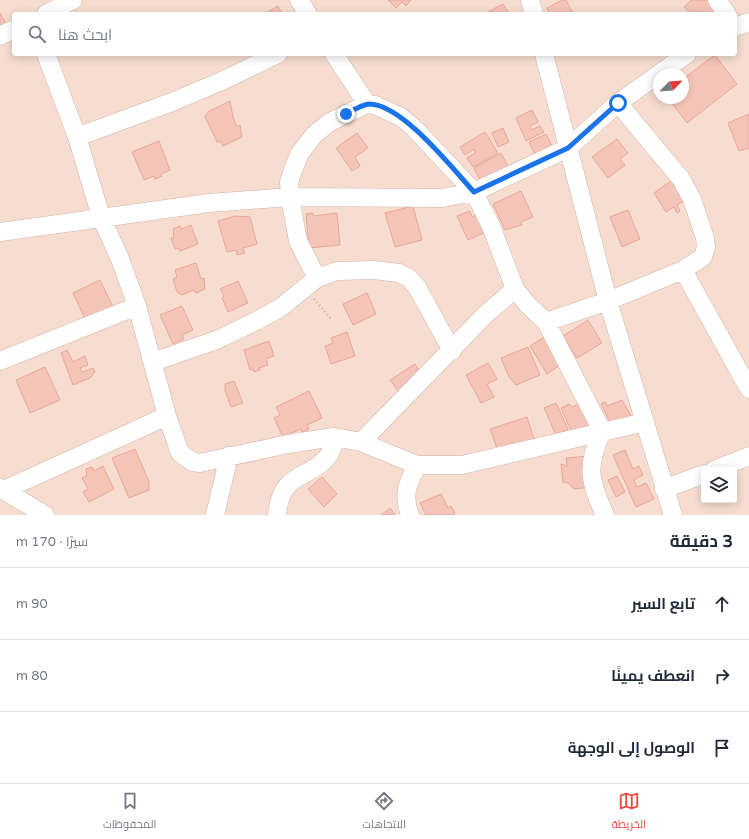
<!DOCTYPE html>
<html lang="ar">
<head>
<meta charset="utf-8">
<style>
	body { margin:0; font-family:"Varela Round",Cairo,sans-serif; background:#f2f2f3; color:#1f2937; direction:rtl }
	.controls { position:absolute; right:12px; bottom:12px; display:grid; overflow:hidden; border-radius:4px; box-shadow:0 2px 10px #0003 }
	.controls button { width:36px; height:36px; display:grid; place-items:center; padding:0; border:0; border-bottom:1px solid #e0e1e3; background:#fff; color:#1f2937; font:20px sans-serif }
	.compass { position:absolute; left:653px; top:68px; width:36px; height:36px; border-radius:50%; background:#fff; box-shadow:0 2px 10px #0003; rotate:65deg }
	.stop { position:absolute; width:12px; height:12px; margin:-9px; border:3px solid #1a73e8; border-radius:50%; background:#fff }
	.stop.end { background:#1a73e8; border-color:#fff; box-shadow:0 1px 4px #0008 }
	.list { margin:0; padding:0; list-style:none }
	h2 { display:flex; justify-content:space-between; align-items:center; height:52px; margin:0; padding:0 16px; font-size:17px }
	h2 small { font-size:13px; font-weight:400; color:#747a83 }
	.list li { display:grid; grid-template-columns:26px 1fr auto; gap:12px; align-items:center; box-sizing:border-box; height:72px; padding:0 16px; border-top:1px solid #e0e1e3 }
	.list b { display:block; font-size:15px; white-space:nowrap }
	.list em { font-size:13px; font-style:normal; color:#747a83 }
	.icon { flex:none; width:22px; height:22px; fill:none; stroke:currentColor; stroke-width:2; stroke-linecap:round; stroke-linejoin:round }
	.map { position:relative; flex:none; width:749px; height:515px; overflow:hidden; direction:ltr }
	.search { position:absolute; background:#fff; box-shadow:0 2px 10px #0003; left:12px; right:12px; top:12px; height:44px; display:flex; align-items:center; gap:10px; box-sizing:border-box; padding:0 14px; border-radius:4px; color:#747a83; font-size:15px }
	.sheet { height:268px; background:#fff }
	nav { display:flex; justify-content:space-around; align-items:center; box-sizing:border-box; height:56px; border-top:1px solid #e0e1e3; background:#fff; font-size:11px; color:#747a83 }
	nav a { display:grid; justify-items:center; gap:2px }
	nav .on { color:#ef463f }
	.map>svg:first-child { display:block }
</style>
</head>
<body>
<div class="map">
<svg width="749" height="515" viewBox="0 0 749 515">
	<rect width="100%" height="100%" fill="#feede2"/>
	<path fill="#f6ddd0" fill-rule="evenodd" d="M0 0H749V515H0ZM14 14H735V54H14ZM659 74H683V98H659ZM704 470H734V500H704Z"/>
	<path fill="#f5c4b8" stroke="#e8a797" d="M388 0H411L406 6 402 2 396 8Z
		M562 0H566L573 14H550L547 8Z
		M691 0H712L719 7 711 14H700L696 10 691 14 684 7Z
		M503 4 509 14H484Z
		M278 6 282 14H263Z
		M0 13 8 27 0 32Z
		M715 55 737 84 687 123 668 98H683V79Z
		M230 101 233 117 237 127 240 125 242 137 223 146 221 142H217L205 117 209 111Z
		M532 110 538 122 530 126 531 130 540 126 544 132 526 141 516 118Z
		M749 114V148L739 151 728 123Z
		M503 128 509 142 498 147 492 133Z
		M485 132 498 153 473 167 467 158 475 153 474 149 465 155 460 147Z
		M357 133 368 148 355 157 360 166 352 171 336 148Z
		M546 134 555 152 538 161 529 142Z
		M617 139 628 153 620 159 625 165 608 178 592 157Z
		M159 141 170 170 161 174 162 176 155 179 154 176 144 180 132 152Z
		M501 153 509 168 481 182 474 168Z
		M671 181 684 201 677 205 680 211 677 213 674 207 666 212 654 193Z
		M521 191 533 217 521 222 522 225 505 230 493 204Z
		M413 206 422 240 395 247 385 213Z
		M628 210 640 239 622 247 610 217Z
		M470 211 472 217 480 213 488 231 468 240 457 216Z
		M312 213 314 216 337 213 340 245 309 248 306 214Z
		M235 216 250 217 257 244 243 248 245 253 237 255 236 250 227 252 218 221Z
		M191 225 198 244 180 251 179 248 175 249 171 238H174L173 229 180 226 181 229Z
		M196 263 201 279 204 278 205 289 196 293 194 290 182 295 177 292 173 279 177 277 175 270Z
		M100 280 113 307 86 321 73 293Z
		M238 281 248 303 228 312 222 298 224 296 220 289Z
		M367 293 376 314 353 325 343 304Z
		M182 306 193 330 182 335 184 339 173 344 160 315Z
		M588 320 602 343 577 358 563 336Z
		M347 332 355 356 331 364 325 346 333 343 331 338Z
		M546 336 563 363 547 374 530 346Z
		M269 341 274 356 266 359 268 365 259 368 260 370 254 372 253 369 250 370 244 350Z
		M528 347 540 375 516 385 509 377 501 358Z
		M67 350 73 362 85 356 88 365 80 368 82 372 93 368 95 372 90 378 73 385 61 353Z
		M488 363 497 379 487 384 494 397 481 403 466 375Z
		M415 364 424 377 398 391 390 380Z
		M45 367 60 400 30 413 16 380Z
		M234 381 243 403 231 407 225 390V384Z
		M309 391 322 418 307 425 309 429 302 432 301 429 283 437 274 418 280 415 276 407Z
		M622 400 633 419 612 426 601 404 605 402 607 406Z
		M583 402 593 426 573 435 561 408 569 404 572 407Z
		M556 403 568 429 556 435 544 408Z
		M527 417 535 442 499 454 490 429Z
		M135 449 149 482V490L129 498 112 458Z
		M625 450 633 469 639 466 643 475 634 480 637 487 646 483 654 499 636 507 613 455Z
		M588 456 591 487 574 489 568 483 563 482 561 464 567 466 566 458Z
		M103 466 114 489 89 502 83 492 88 489 82 478 87 476 86 469 92 467 94 471Z
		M617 476 625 492 616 497 608 480Z
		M322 477 337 494 324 507 308 489Z
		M441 494 448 508 451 506 455 513 453 515H426L420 503Z
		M390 508 395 515H381Z"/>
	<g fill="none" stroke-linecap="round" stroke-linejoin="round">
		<defs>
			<path id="minor" d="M299 0 308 14
				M530 0 534 14
				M717 0 727 14
				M46 14 73 0
				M735 27 749 22
				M0 36 14 29
				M46 54 77 137 101 217 120 259 137 306 167 416 180 453 193 462 200 463 288 444 334 437 361 442 417 465H462L645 422
				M334 54 367 104
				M544 54 608 301 673 515
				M77 137 172 102 224 80 278 54
				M0 232 209 203 290 197 442 198 474 192 568 148 618 103 687 54
				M683 270 749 389
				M317 278 298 241 290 197 289 182 293 170 300 153 315 134 330 122 367 104 375 105 401 117 414 128 474 192 491 226 515 289 527 304 546 322 602 431C586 467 589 479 605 515
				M546 322 608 301 683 270 703 257 706 247 705 238 692 199 681 179 618 103
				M0 361 137 306
				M153 362 219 339 256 321 280 308 317 278 337 271 374 270 399 273 409 278 417 287 452 351
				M361 442 486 314 515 289
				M714 470 749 456
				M0 488 45 515
				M664 489 704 474
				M4 490 167 416
				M215 515 229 456
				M277 515C281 470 309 481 329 455 332 451 333 443 334 437
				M410 515C402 493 408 484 417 465"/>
		</defs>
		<use href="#minor" stroke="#d1b5ab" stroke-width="19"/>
		<path stroke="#d9a79b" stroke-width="2.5" stroke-dasharray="1 3" stroke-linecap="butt" d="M314 299 332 320"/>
		<use href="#minor" stroke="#fff" stroke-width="18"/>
	</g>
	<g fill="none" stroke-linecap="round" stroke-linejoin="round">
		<path stroke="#1a73e8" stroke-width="5" d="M346 114C352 111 361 105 369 104 402 104 452 168 474 192L568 148 618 103"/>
	</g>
</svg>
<div class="controls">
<button><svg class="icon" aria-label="layers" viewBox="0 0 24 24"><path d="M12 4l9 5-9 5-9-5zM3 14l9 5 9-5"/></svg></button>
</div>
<svg class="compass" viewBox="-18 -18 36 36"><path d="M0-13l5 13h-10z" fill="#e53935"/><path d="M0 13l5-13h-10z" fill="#747a83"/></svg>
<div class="stop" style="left:618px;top:103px"></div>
<div class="stop end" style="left:346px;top:114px"></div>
<div class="search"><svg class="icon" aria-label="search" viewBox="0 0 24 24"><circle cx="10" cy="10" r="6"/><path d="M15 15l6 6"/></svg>ابحث هنا</div>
</div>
<section class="sheet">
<h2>3 دقيقة<small>سيرًا · 170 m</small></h2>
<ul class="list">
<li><svg class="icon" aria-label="ahead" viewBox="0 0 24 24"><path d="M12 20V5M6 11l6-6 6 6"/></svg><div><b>تابع السير</b></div><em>90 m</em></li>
<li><svg class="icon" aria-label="right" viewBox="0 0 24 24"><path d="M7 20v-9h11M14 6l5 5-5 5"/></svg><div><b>انعطف يمينًا</b></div><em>80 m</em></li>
<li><svg class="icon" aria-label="arrive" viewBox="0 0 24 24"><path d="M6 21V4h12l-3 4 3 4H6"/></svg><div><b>الوصول إلى الوجهة</b></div></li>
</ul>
</section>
<nav>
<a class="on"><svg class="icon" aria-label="map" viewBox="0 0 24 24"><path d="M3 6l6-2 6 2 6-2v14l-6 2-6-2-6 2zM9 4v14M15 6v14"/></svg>الخريطة</a>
<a><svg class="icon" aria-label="directions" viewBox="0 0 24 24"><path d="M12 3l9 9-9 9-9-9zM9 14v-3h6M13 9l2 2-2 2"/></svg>الاتجاهات</a>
<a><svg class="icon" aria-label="saved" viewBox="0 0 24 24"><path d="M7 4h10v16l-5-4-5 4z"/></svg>المحفوظات</a>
</nav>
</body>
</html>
